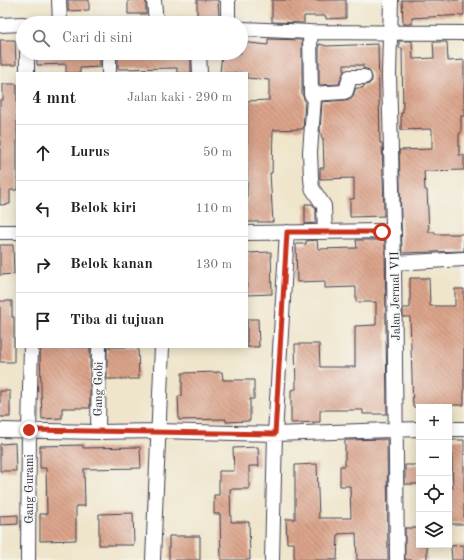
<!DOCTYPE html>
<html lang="id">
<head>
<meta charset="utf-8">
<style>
	body { margin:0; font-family:"Old Standard TT",serif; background:#f6f6f6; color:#202124 }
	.controls { position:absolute; right:12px; bottom:12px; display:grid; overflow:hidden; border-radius:0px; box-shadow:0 2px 10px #0003 }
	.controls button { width:36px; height:36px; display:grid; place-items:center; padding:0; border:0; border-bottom:1px solid #e0e0e0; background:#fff; color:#202124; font:20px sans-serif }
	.stop { position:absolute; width:12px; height:12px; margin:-9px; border:3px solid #c8321e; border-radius:50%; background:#fff }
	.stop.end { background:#c8321e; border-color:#fff; box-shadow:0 1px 4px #0008 }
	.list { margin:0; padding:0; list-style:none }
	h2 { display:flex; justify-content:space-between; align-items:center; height:52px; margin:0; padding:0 16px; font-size:17px }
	h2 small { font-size:13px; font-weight:400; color:#757577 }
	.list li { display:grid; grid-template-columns:26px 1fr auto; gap:12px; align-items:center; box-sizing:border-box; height:56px; padding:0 16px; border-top:1px solid #e0e0e0 }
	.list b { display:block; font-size:15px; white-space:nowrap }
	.list em { font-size:13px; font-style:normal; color:#757577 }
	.icon { flex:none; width:22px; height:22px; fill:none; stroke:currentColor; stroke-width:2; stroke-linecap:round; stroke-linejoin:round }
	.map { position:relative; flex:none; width:464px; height:560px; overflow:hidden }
	.search { position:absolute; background:#fff; box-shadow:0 2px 10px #0003; left:16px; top:16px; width:232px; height:44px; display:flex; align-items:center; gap:10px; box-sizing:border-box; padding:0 14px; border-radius:22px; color:#757577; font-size:15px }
	.panel { position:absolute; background:#fff; box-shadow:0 2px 10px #0003; left:16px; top:72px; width:232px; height:276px; border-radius:0px }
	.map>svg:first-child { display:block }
</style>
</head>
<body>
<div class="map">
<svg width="464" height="560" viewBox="0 0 464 560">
	<defs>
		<pattern id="building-back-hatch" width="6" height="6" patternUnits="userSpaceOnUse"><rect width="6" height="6" fill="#dba48b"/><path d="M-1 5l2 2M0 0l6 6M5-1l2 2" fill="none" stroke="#b18573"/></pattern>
	</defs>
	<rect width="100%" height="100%" fill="#f6f6f2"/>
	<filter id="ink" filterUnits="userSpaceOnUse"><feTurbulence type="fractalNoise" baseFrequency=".025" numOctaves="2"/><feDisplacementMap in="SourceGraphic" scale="8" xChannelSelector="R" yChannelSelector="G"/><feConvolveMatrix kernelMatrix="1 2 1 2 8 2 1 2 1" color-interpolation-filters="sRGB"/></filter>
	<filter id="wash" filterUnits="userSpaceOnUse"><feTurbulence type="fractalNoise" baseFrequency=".012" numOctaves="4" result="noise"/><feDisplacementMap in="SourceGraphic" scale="16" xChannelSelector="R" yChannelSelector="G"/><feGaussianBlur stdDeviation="0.9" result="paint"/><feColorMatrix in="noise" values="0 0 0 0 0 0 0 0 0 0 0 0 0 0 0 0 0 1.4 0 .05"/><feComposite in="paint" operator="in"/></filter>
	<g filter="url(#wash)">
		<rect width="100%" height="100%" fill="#efe5cb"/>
		<g id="blocks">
			<path fill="url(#building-back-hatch)" d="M68 0H89V10L68 11Z
				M128 0H146V14H128Z
				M197 0H218L219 18 197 19Z
				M272 0H346V18L326 19V16H304V23L272 22Z
				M402 0H464V15L412 18V24H403Z
				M268 39 302 40V94L305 101 303 129 273 130 272 173H270L273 222H247V101L269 100V80L247 78V73H220L222 53H241V42L268 45Z
				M0 40H15L16 65H1Z
				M399 41H412L413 59 434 58 433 42H447L448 61 464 60V116H461V133L459 134V155H464V170L424 171 425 190H427L429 232H435V234H464V251L402 253 399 150 432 149V129L401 130V113H403L402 48H399Z
				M319 44 327 46 378 44 380 143H382L384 216 350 217V199H354V178L320 179V168H324L323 138 322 139 320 129 322 102 345 100 350 99 353 96 356 88H363V86L369 84 372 81V77L369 70 363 68V65H344V71L339 84 319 85Z
				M37 53H100V67L80 68V73H66V64L37 65Z
				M118 53H175L176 57H191V73H177V68L118 69Z
				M3 84H17V190H10V204L0 205V100H3Z
				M305 204H312L316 209V223L305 224Z
				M317 240 318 249 357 248 356 240H385L387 414H363V410H320V422L291 423V390L296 389 295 344H319L320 367H355V326L376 325V302H356V287L325 288V281L297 282 296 244H306V241Z
				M0 245H13L14 274 0 275Z
				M271 252 272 294 247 295V253Z
				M410 278H429L430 306H455V289H464V405H443L444 407H413L410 317H403V308H410Z
				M0 301H12V317H14V362H0Z
				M247 319H258L259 347H247Z
				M41 347H90V408H62V418L42 419 40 351H41Z
				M107 347H138L139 379H107Z
				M222 372 223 380H254V399H250V421L226 422V419L179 420 178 396H182V373Z
				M0 391H10V417H0Z
				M387 439 388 560H357L356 533 338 534 337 560H294V543H287L286 519H295V465L317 464 319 518H351L350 486H340V466H345V440Z
				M451 440H464V524H449V488H453Z
				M15 443 16 471H0V444Z
				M83 445V448L140 447 141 468 84 469 85 506H76V540L40 541V514H47L46 468H40V446Z
				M258 447 259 466H249V489H230L231 522H249L250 560H221L220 514H214V495H219V471H234L233 448Z
				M405 465H419V484H405Z
				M133 513 134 545H99V514Z
				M18 515V524L0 525V516Z
				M405 528H419V545H427V560H405Z
				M169 536H200V560H169Z
				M464 545V560H452L451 546Z"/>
		</g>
	</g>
	<g filter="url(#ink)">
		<use href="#blocks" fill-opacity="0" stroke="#413f51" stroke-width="1"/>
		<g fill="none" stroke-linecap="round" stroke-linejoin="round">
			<defs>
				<path id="minor" d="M59 0 60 23
					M154 0 156 23
					M391 0 389 75 394 263 397 560
					M228 23V0
					M0 25 23 24
					M241 29 310 32 464 33
					M310 32 311 94
					M109 53V73
					M199 53 200 73
					M27 73V53
					M0 232H17
					M325 232 324 206 312 188 311 178 310 152 314 98 311 94 344 92 346 91 350 77H364
					M247 233 382 231 394 233
					M394 263 464 259
					M449 429H464
					M0 430 98 432 158 431 275 434 419 429
					M98 432 99 347
					M28 560 29 430 31 347
					M153 560 162 347
					M272 560 275 434 287 232"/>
			</defs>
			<use href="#minor" stroke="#413f51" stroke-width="16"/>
			<use href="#minor" stroke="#fff" stroke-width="14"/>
		</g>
	</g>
	<g fill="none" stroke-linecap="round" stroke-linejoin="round" filter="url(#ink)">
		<path stroke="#c8321e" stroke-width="5" d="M29 430 275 434 287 232H382"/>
	</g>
	<g text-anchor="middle" stroke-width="3" stroke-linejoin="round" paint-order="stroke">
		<g font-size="12" fill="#22223b" stroke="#f6f6f2">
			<text transform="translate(395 296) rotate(-91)" y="4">Jalan Jermal VII</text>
			<text transform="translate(98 389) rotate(-89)" y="4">Gang Gobi</text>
			<text transform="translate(29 489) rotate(-90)" y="4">Gang Gurami</text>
		</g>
	</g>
</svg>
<div class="controls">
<button>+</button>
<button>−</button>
<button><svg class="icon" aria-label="locate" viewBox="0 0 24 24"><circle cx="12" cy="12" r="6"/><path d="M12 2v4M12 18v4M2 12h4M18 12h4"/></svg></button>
<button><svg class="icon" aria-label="layers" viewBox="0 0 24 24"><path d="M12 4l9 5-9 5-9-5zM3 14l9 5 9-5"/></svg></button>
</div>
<div class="stop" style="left:382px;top:232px"></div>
<div class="stop end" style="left:29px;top:430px"></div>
<div class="search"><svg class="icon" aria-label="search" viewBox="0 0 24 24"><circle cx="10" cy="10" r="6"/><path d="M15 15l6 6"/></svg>Cari di sini</div>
<section class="panel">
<h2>4 mnt<small>Jalan kaki · 290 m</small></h2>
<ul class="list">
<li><svg class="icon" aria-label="ahead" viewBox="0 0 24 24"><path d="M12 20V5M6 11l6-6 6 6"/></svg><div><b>Lurus</b></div><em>50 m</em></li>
<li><svg class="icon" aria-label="left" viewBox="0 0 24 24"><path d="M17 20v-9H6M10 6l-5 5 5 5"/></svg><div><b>Belok kiri</b></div><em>110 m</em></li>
<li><svg class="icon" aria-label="right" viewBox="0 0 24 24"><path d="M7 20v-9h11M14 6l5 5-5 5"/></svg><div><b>Belok kanan</b></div><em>130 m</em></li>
<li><svg class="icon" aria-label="arrive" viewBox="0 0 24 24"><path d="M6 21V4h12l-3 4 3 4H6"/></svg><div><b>Tiba di tujuan</b></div></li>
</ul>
</section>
</div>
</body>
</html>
